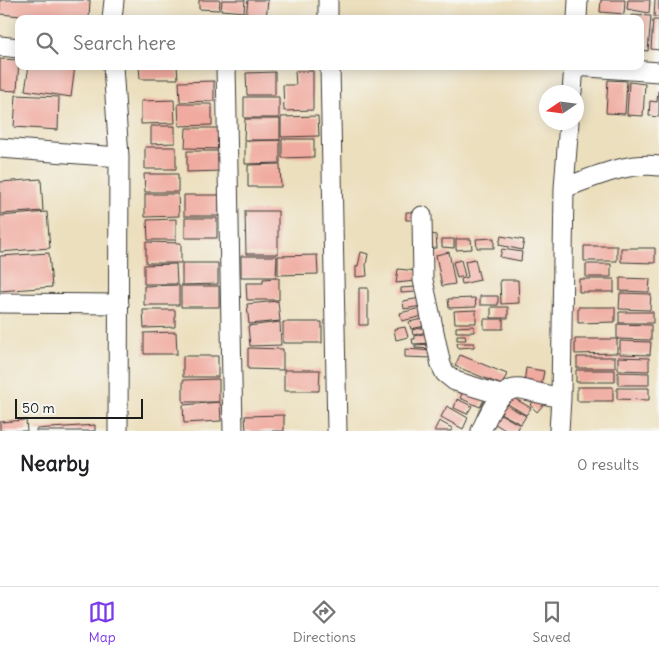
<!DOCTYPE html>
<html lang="en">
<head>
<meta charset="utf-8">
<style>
	body { margin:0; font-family:Delius,sans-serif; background:#f2f2f2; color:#202124 }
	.compass { position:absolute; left:539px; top:85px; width:45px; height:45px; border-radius:50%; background:#fff; box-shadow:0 2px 12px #0003; rotate:257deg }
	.scale { position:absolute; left:15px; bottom:12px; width:128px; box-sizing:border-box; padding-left:5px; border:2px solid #1c1c1c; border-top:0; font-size:14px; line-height:18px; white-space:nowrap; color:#1c1c1c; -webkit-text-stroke:4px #f6f6f2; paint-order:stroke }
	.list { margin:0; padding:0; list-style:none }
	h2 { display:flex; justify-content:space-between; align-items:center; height:65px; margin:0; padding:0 20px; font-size:21px }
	h2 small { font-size:16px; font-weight:400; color:#757577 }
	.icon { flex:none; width:28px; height:28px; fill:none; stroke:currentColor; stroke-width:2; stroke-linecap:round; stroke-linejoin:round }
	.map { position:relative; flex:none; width:659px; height:431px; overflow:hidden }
	.search { position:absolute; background:#fff; box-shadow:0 2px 12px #0003; left:15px; right:15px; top:15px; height:55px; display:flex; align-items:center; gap:12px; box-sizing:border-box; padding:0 18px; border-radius:10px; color:#757577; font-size:19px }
	.sheet { height:155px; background:#fff }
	nav { display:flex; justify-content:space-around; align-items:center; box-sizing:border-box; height:70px; border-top:1px solid #e0e0e0; background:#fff; font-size:14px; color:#757577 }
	nav a { display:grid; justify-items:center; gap:2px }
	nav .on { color:#7c3aed }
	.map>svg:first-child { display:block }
</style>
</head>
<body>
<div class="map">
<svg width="659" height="431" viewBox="0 0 659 431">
	<rect width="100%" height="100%" fill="#f6f6f2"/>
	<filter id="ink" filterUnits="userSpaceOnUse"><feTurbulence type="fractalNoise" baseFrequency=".02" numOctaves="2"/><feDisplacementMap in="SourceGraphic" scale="10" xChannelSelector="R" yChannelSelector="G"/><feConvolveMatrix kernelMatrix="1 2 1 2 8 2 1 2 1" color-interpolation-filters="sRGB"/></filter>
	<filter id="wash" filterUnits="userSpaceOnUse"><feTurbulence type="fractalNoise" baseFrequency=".0096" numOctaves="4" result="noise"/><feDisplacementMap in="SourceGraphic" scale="20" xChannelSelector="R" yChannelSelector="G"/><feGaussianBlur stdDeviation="1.12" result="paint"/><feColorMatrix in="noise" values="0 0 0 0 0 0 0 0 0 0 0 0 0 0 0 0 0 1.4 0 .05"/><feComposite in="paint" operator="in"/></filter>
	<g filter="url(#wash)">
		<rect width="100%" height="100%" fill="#ecdfbd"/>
		<g id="blocks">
			<path fill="#f0aa9f" d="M0 0H90L89 19H53L0 14Z
				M199 0H220L219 10 199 9Z
				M222 0H245L244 12 221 10Z
				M248 0H268L266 19 246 16Z
				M601 0H625L624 14 600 12Z
				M628 0H650L649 13 627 9Z
				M655 0H659V17H654Z
				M631 15 651 16 648 51 640 50V19H631Z
				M605 16 628 17V19H605Z
				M653 20H659V50L651 49Z
				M0 59 19 60 17 91 0 90Z
				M29 66H75L71 97 25 90Z
				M139 66H177L178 79H140Z
				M243 66H273V69H243Z
				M295 71H313V110L284 111 283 85H296Z
				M275 72V95H247L246 73Z
				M608 80 627 81 625 114 606 113Z
				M214 81V101L180 102 179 82Z
				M629 82 645 84 643 116 627 115Z
				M658 91H659V117L649 116 650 101 657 102Z
				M16 95 59 97 58 130 14 127Z
				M244 97H279V118H244Z
				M174 100 175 123 141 124V101Z
				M178 104H212V125L179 126Z
				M318 116 319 136 281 137V117Z
				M245 119H280V140H244Z
				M151 126H175V143L151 144Z
				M186 128H221V149L185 148Z
				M282 139H314V157L282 158Z
				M280 140V163L245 164V141Z
				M145 147H176V169H145Z
				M187 151H222V171L187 172Z
				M280 164 281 187H248V165Z
				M144 174H178V192H145Z
				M41 179 43 211 0 214V182Z
				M145 194H178L179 216 145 217Z
				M184 195H219V216H184Z
				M245 211H278V254H246Z
				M47 212 50 248 0 252V216Z
				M406 212H414V220H406Z
				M185 218H217V238H185Z
				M176 219V240H148L147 220Z
				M427 233 436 235 437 248 425 249Z
				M501 236 524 240 522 250 499 245Z
				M494 238V248H477L476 239Z
				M442 239H454V248L442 247Z
				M456 239H471L472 249 456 250Z
				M146 242 181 243V263H146Z
				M584 246H617V261H584Z
				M621 248H655V263L621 262Z
				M502 249 522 252 521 261 500 257Z
				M361 252 368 254 366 265 367 276 356 277V266H358Z
				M449 252 455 284 442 286 436 255Z
				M49 253 52 287 0 291V256Z
				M317 255 318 274 278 275V256Z
				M241 256H277L276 277H241Z
				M475 259 480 280 462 284 461 279 468 277 465 261Z
				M461 260 465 276 457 278 453 262Z
				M182 263H218V284L182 285Z
				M176 264 177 284H144V265Z
				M586 264H611V277H586Z
				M398 269 417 271 416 281 396 283Z
				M279 278V300H247L246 283H263V279Z
				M620 278 650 279 649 292 620 291Z
				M579 279H614V292H579Z
				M500 280H518L519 303 501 304Z
				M179 285V305H144V286Z
				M181 286H219V307H181Z
				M416 287 417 292 401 293V288Z
				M359 288H368V325H359Z
				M620 293 651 294 650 310 619 309Z
				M480 296H498V305H480Z
				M421 298 422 306 404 309 403 301Z
				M475 298 476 307 449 308 448 299Z
				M278 301 280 321 249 324 247 304Z
				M425 307 427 315 402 321 400 313Z
				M491 307H508V318H491Z
				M578 307H615V322L578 323Z
				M143 310H175V327L144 328Z
				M476 310V323H455L454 311Z
				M619 312H653V323H619Z
				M427 318 429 325 411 329 409 322Z
				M484 319H503V329H484Z
				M280 322 281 345 250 346 248 326Z
				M283 322H322V343H283Z
				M617 324 651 325V340L617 339Z
				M430 326 431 331 413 335 412 330Z
				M474 326V332H456V327Z
				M405 327 408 337 396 340 394 329Z
				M176 332 177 354H144V333Z
				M431 332 433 343 413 344 412 339H415V336Z
				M457 335H465L466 340H457Z
				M575 339H617V353L575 354Z
				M620 341 651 342 650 355 620 354Z
				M457 343H474V347L458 348Z
				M432 344 433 349 415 348V345Z
				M248 348 283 349V370L248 369Z
				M405 349 434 351 433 358 405 357Z
				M460 355 507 374 502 385 455 366Z
				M183 356H218V377H183Z
				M577 357H615V368H577Z
				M618 357 649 358V371L618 370Z
				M526 368 544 371 541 387 524 384Z
				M284 370H320L319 391H284Z
				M576 370H615V382H576Z
				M618 372 649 373V385H618Z
				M219 379V402H183V380Z
				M577 387H613V401H577Z
				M465 388 485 398 480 407 460 398Z
				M617 388H649V400L617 399Z
				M507 394 531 408 526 415 503 401Z
				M538 397 544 404 537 412 530 405Z
				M457 399 472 406 467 414 454 408Z
				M220 402 221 421 184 423 183 405Z
				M501 402 526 416 521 424 496 411Z
				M447 406 468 418 463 429 441 417Z
				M495 411 520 425 517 431H507L490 421Z
				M284 415V431H246L245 416Z
				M26 420 27 431H0V422Z
				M439 421 452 428 451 431H434Z
				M95 425V431H36V429Z"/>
		</g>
	</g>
	<g filter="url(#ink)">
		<use href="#blocks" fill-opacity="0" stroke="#3b3934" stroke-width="1"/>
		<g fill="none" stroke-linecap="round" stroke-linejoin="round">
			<defs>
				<path id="street" d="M328 0V19
					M112 19 114 0
					M577 19 578 0
					M0 46 19 48
					M113 66 119 157 118 431
					M226 66 233 431
					M330 66 337 431
					M572 92 574 66 659 72
					M0 148 119 157
					M564 188C594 177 626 162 659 166
					M422 216 423 280 441 365 445 373 455 381 501 395
					M0 303 119 304
					M481 431C489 414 499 386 521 389L561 398
					M559 431 561 398 564 188 569 122"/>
			</defs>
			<use href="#street" stroke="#3b3934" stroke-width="21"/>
			<use href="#street" stroke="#fff" stroke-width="19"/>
		</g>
	</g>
</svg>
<svg class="compass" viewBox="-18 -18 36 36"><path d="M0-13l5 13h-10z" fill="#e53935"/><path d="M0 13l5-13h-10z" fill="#757577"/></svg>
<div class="scale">50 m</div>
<div class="search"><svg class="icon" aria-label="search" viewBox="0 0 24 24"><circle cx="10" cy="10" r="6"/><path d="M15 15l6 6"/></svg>Search here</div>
</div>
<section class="sheet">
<h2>Nearby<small>0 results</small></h2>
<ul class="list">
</ul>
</section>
<nav>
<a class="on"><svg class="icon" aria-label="map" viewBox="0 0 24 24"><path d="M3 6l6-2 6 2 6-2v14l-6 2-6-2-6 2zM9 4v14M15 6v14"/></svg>Map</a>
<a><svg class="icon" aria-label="directions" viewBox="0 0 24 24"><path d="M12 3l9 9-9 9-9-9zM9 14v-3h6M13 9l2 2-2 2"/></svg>Directions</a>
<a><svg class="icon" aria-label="saved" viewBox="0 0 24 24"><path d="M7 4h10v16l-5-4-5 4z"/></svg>Saved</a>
</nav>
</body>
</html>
